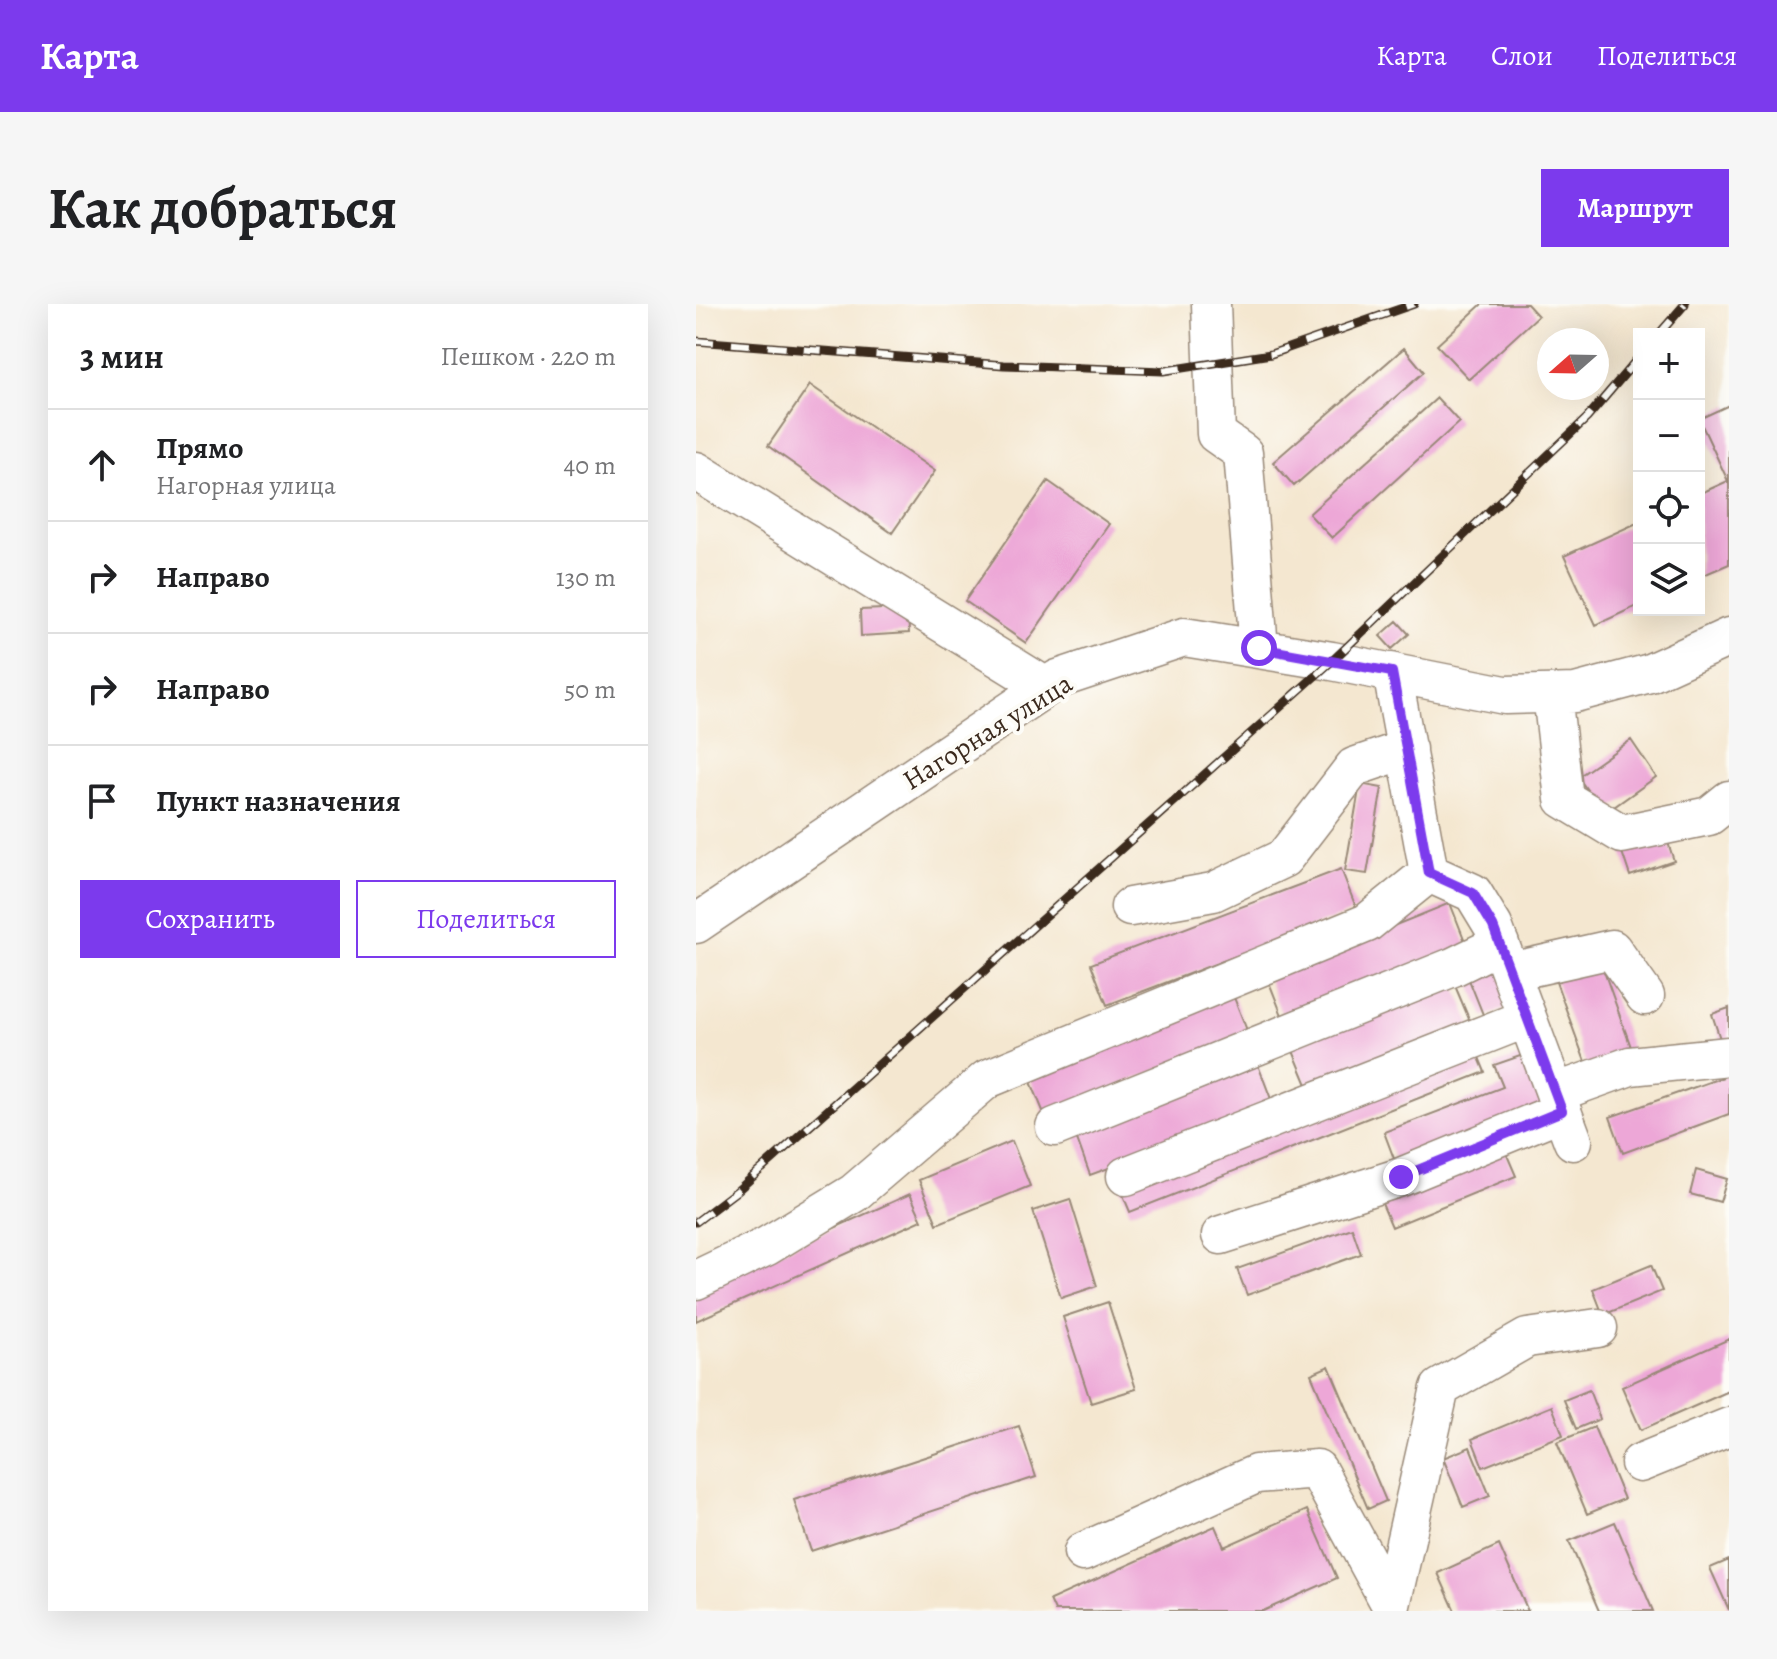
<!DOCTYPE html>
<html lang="ru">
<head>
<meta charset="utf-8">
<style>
	body { margin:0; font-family:Alegreya,serif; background:#f6f6f6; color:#202124 }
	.controls { position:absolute; right:24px; top:24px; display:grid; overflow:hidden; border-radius:0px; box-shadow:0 8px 32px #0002 }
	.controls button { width:72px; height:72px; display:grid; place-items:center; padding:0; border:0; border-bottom:2px solid #e0e0e0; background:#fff; color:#202124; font:40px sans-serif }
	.compass { position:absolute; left:841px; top:24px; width:72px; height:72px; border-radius:50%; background:#fff; box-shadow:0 8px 32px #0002; rotate:250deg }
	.stop { position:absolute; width:24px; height:24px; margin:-18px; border:6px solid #7c3aed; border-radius:50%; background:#fff }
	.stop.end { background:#7c3aed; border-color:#fff; box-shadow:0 2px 8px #0008 }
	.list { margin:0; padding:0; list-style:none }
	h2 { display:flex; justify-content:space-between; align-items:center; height:104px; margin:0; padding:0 32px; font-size:34px }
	h2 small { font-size:26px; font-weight:400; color:#757577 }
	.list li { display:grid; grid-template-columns:52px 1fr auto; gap:24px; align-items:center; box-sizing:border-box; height:112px; padding:0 32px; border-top:2px solid #e0e0e0 }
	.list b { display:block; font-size:30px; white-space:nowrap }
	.list p { margin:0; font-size:26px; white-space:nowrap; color:#757577 }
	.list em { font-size:26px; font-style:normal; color:#757577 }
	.actions { display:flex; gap:16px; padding:24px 32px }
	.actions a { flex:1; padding:18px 0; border:2px solid #7c3aed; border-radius:0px; text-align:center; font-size:28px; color:#7c3aed }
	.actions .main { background:#7c3aed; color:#fff }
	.icon { flex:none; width:44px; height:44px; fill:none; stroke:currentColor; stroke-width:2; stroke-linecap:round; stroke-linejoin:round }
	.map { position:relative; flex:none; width:1033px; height:1307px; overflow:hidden; border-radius:0px }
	header { display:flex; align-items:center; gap:48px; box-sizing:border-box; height:112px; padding:0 40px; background:#7c3aed; color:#fff }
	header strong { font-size:38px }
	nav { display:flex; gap:44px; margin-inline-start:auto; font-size:28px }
	.intro { display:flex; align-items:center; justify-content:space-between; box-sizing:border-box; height:192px; padding:0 48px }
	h1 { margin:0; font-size:56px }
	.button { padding:20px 36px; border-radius:0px; background:#7c3aed; color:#fff; font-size:28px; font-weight:700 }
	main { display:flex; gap:48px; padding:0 48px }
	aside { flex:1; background:#fff; border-radius:0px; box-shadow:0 8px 32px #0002 }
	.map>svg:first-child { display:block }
</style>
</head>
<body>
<header>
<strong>Карта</strong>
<nav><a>Карта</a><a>Слои</a><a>Поделиться</a></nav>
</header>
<div class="intro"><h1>Как добраться</h1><a class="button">Маршрут</a></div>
<main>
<aside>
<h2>3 мин<small>Пешком · 220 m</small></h2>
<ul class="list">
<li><svg class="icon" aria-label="ahead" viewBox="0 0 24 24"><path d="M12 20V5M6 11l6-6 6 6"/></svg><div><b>Прямо</b><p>Нагорная улица</p></div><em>40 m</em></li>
<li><svg class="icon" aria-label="right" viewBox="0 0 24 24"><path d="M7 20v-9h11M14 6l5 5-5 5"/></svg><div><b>Направо</b></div><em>130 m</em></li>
<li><svg class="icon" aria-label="right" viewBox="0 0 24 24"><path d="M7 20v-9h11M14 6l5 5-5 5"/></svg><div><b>Направо</b></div><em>50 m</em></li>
<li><svg class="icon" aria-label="arrive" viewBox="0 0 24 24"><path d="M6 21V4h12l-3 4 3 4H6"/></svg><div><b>Пункт назначения</b></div></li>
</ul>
<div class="actions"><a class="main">Сохранить</a><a>Поделиться</a></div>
</aside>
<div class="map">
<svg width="1033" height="1307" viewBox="0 0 1033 1307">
	<rect width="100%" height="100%" fill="#fdfcf7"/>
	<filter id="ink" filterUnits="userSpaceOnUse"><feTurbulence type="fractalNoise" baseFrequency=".0125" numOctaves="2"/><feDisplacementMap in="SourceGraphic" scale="16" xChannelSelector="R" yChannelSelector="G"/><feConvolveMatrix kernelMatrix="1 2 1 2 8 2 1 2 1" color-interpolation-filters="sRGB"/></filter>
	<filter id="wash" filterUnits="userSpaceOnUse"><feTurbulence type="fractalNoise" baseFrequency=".006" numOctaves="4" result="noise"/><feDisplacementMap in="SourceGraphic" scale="32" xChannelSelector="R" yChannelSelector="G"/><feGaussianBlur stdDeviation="1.8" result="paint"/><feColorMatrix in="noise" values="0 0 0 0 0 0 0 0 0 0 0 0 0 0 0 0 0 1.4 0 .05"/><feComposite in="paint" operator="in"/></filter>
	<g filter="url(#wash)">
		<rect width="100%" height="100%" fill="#f4e7d0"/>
		<g id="blocks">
			<path fill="#eda7d7" d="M786 0H831L842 12 773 75 741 41Z
				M708 44 728 68 598 182 577 158Z
				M114 81 239 167 196 229 72 142Z
				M741 94 763 118 636 234 613 210Z
				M1033 101V260L1003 273V190L1032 177 1003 115Z
				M352 177 413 220 330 339 269 297Z
				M943 218V301L900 321 868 252Z
				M212 304 213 329 165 332 164 306Z
				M701 317 713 330 696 345 684 332Z
				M935 436 960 473 908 510 882 473Z
				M664 480 686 484 671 570 649 567Z
				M969 529 978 557 934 572 925 545Z
				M645 565 661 606 411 701 395 660Z
				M754 599 772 645 589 719 571 673Z
				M905 659 936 746 891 763 859 675Z
				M801 661 817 702 788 713 772 673Z
				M757 677 776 722 614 788 595 742Z
				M537 691 552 729 349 812 333 773Z
				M1033 704V739L1026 741 1016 710Z
				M779 744 789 768 434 908 424 884Z
				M827 751 847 804 700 860 688 828 807 783 798 761Z
				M559 753 578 803 394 871 376 821Z
				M1033 771V810L927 849 914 813Z
				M316 837 334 882 241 920 223 876Z
				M808 844 820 872 696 923 684 895Z
				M1000 866 1031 875 1024 898 994 890Z
				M214 890 226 916 0 1017V986Z
				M374 895 401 982 365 994 337 907Z
				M656 924 665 950 551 991 541 965Z
				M955 961 966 987 907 1011 897 985Z
				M412 998 440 1085 395 1099 367 1013Z
				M1033 1035V1087L945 1126 926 1083Z
				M633 1062 690 1197 672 1205 615 1070Z
				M893 1086 904 1115 880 1125 868 1096Z
				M856 1102 867 1131 787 1163 776 1135Z
				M323 1122 340 1173 115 1247 98 1196Z
				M898 1123 928 1195 891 1210 861 1138Z
				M774 1143 794 1192 767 1203 747 1154Z
				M611 1206 641 1274 567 1307H359L354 1296 519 1222 528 1243Z
				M919 1218 957 1307H903L873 1237Z
				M803 1241 832 1307H759L742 1269Z
				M1033 1256V1306L1014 1264Z"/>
		</g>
	</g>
	<g filter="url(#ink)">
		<use href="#blocks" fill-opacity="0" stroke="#988877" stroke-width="2"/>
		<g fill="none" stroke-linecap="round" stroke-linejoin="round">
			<defs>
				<path id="minor" d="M515 0 520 130 547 149 563 344
					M0 167 350 383
					M696 368 733 569 777 589 797 622 877 837
					M856 390 868 495 926 530 1013 512 1033 496
					M434 603 517 588 588 554 658 463 711 445
					M0 620 362 375 488 333 636 357 809 391 879 389 954 369 1033 333
					M814 668 916 645 949 692
					M859 789 934 762 1033 752
					M359 823 757 663 804 640
					M430 872 831 714
					M525 931 705 873 866 807
					M0 976 71 942 158 889 291 775 671 619 733 569
					M944 1159 1033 1123
					M387 1248 560 1170 621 1165 695 1301 744 1084 831 1034 902 1024"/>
			</defs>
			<use href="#minor" stroke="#988877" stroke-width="41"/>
			<use href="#minor" stroke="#fff" stroke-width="38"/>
			<defs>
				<path id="rail" d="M963 30 989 0
					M0 37 308 61 467 67 575 50 718 0
					M0 918 42 886 636 357 891 114 943 53"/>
			</defs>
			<use href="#rail" stroke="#3b2a1e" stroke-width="9"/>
			<use href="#rail" stroke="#fdfcf7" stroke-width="6" stroke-dasharray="18" stroke-linecap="butt"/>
		</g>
	</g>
	<g fill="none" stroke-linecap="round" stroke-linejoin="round" filter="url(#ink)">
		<path stroke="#7c3aed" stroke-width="10" d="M563 344 696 368 733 569 777 589 797 622 866 807 705 873"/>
	</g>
	<g text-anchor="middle" stroke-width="8" stroke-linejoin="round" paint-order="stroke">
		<g font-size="28" fill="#3b2a1e" stroke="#fdfcf7">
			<text transform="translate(291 427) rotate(-32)" y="10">Нагорная улица</text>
		</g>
	</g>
</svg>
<div class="controls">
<button>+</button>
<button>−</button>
<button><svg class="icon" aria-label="locate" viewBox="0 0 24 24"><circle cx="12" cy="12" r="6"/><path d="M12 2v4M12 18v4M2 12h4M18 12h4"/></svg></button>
<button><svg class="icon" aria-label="layers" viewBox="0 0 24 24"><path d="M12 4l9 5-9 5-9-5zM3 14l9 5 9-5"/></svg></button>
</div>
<svg class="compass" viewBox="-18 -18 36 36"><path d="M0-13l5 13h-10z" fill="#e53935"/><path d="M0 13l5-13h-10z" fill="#757577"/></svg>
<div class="stop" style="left:563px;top:344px"></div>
<div class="stop end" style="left:705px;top:873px"></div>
</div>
</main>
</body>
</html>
